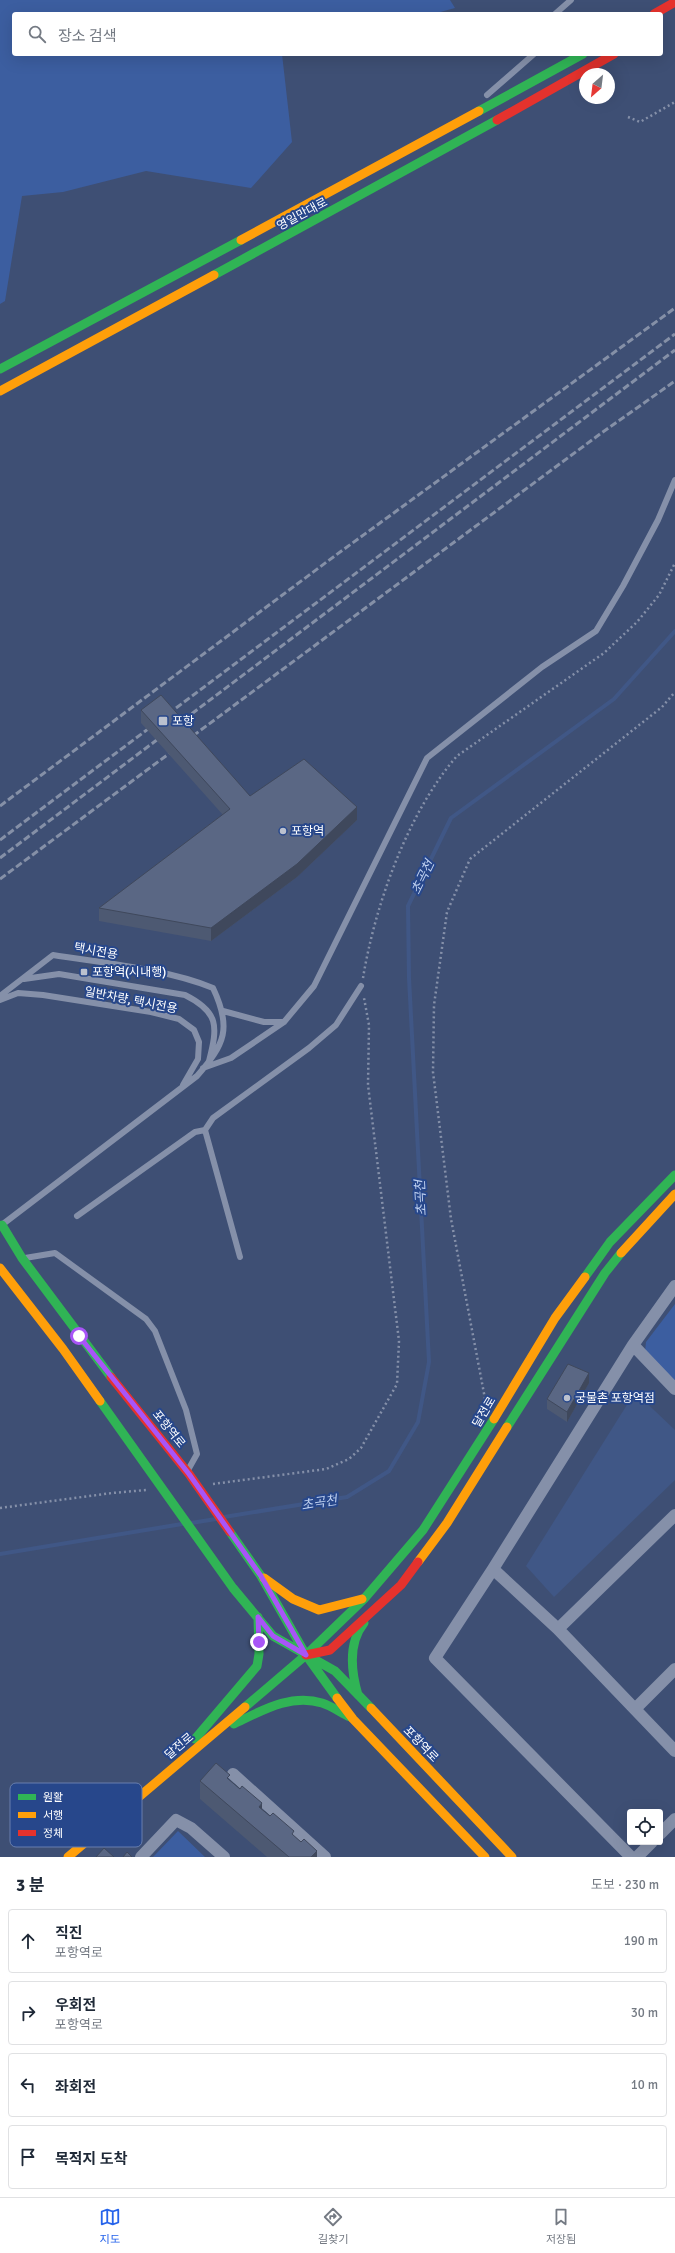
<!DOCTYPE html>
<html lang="ko">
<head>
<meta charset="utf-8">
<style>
	body { margin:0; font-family:Signika,"Noto Sans KR",sans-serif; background:#f2f2f3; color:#1f2937 }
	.controls { position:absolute; right:12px; bottom:12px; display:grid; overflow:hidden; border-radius:4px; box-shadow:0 4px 16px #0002 }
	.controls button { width:36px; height:36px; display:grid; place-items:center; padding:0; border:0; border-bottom:1px solid #e0e1e3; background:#fff; color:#1f2937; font:20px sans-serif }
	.compass { position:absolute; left:579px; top:68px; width:36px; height:36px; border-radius:50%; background:#fff; box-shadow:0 4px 16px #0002; rotate:208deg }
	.stop { position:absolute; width:12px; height:12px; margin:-9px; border:3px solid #a855f7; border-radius:50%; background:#fff }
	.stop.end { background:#a855f7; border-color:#fff; box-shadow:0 1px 4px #0008 }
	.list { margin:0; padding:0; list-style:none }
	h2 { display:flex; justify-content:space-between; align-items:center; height:52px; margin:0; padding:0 16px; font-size:17px }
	h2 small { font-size:13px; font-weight:400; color:#747a83 }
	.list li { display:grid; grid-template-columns:26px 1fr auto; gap:12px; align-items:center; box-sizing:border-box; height:64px; margin:0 8px 8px; padding:0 8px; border:1px solid #e0e1e3; border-radius:4px }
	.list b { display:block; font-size:15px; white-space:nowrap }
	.list p { margin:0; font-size:13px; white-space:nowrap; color:#747a83 }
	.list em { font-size:13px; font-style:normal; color:#747a83 }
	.icon { flex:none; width:22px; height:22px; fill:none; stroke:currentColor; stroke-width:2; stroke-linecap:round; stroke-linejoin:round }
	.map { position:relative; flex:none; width:675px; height:1857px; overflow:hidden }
	.search { position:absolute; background:#fff; box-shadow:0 4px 16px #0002; left:12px; right:12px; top:12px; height:44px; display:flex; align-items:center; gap:10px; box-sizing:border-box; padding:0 14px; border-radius:4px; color:#747a83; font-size:15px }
	.sheet { height:340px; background:#fff }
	nav { display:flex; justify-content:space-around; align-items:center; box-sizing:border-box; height:56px; border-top:1px solid #e0e1e3; background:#fff; font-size:11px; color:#747a83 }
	nav a { display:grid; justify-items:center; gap:2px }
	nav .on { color:#2563eb }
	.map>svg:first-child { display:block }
</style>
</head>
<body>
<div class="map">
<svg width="675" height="1857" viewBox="0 0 675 1857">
	<rect width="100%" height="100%" fill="#3e4f74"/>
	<path fill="#3c5ea0" d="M0 0H450L455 8 433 14H14V54H282L292 142 251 188 146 171 63 192 22 196 5 301 0 304Z
		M675 1304V1384L645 1352 646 1342Z
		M178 1831 205 1857H153Z"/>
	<path fill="#405786" d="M635 1392 675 1430V1480L554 1597 526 1566Z"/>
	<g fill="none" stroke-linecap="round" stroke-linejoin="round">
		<path stroke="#405786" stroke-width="4" d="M224 1517 347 1497 389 1471 418 1422 429 1362 409 978 408 906 451 818 614 699 675 631
			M191 1523 216 1519
			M0 1554 182 1524"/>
		<path stroke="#8590a9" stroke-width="2.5" stroke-dasharray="2 3" stroke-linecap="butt" d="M628 117 640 122 675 102
			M363 978C375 905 408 812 457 756L604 653 637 622 659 595 675 563
			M486 1404 451 1219 433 1072 434 1005 447 912 470 859 662 707 675 692
			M213 1484 326 1469 349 1459 361 1448 397 1384 399 1341 368 1085 369 1025 364 998
			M0 1508 112 1493 146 1490"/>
		<path stroke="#8590a9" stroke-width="6" d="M555 14 571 0
			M487 95 534 54
			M24 979 59 974 185 995C219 1012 218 1026 209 1061
			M0 996 53 955C103 963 167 969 213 988 232 1028 225 1044 197 1076L3 1224
			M0 1000 18 993 43 995 151 1012 179 1019 194 1030 199 1042 198 1059 183 1085
			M223 1011 264 1022H284
			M203 1068 231 1058 284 1022 314 986 427 758 542 667 596 631 623 586 658 520 675 480
			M77 1216 195 1132 205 1130
			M240 1257 205 1130 213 1118 309 1048 336 1025 361 986
			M25 1258 55 1253 146 1319 155 1331 186 1410 197 1454 188 1470"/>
		<path stroke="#8590a9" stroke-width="12" d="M633 1345 675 1389
			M493 1569 558 1629 675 1751
			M558 1629 675 1515
			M636 1708 675 1669
			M233 1774 325 1857
			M660 1834 675 1819
			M141 1857 176 1820 191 1828 224 1857
			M631 1857 435 1658 493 1569 633 1345 675 1286
			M637 1857 652 1842"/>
		<path stroke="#30b455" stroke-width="9" d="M479 111 583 54
			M214 275 497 120
			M0 369 241 240
			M2 1225 22 1258 111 1377
			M585 1277 610 1242 675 1175
			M100 1401 233 1588 273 1636 335 1671 371 1708
			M507 1427 605 1273 621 1253
			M230 1532 261 1576 306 1655 337 1698
			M358 1695C351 1671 348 1643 364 1623
			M245 1707 306 1655 364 1599 423 1530 494 1419
			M234 1724C261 1711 291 1693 322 1703 332 1706 341 1713 350 1717
			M195 1739 257 1666 259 1654 258 1617"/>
		<path stroke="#ff9f0a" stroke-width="9" d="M241 240 479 111
			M0 391 214 275
			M621 1253 675 1194
			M0 1268 63 1349 100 1401
			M494 1419 555 1318 585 1277
			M418 1562 447 1523 507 1427
			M264 1578 293 1599 319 1610 362 1599
			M337 1698 353 1719 485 1857
			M371 1708 512 1857
			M68 1857 245 1707"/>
		<path stroke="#e5322d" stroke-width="9" d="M654 14 675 2
			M497 120 614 54
			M111 1377 189 1474 230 1532
			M306 1655 330 1650 401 1585 418 1562"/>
		<path stroke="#8590a7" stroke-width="3" stroke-dasharray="7 3" stroke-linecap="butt" d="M0 806 336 555 675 308
			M0 840 675 334
			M0 858 675 350
			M0 879 600 434 675 381"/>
	</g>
	<path fill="#4d5972" d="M141 710 250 796 357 820 297 877 211 941 99 921V908L223 815 141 723Z
		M589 1383 567 1422 547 1409V1399Z
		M230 1780 262 1809 294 1836 317 1857H267L200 1799V1781Z"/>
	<path fill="#3f485c" d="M357 807V820L297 877 211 941V928Z
		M589 1373V1383L567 1422V1412Z
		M262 1803V1821L259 1807Z
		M317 1851V1857H311Z"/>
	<path fill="#5a6784" stroke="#3f485c" d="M161 695 250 796 304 759 357 807 297 864 211 928 99 908 230 809 141 710Z
		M568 1364 589 1373 567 1412 547 1399Z
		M216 1763 230 1775 227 1778 240 1789 242 1786 262 1803 259 1807 270 1816 273 1813 294 1831 292 1834 301 1842 304 1839 317 1851 311 1857H289L200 1781Z
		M104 1848 114 1857H96Z
		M127 1852 132 1857H123Z"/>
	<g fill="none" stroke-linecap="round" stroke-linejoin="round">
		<path stroke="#a855f7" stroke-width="5" d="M79 1336 189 1474 261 1576 306 1655 273 1636 258 1617 259 1642"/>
	</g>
	<g fill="#bbc1ce" stroke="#27478b" stroke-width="1.5">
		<rect x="158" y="716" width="10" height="10" rx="2"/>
		<circle cx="283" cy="831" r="4"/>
		<rect x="80" y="968" width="8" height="8" rx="2"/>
		<circle cx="567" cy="1398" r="4"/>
	</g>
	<g text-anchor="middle" stroke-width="4" stroke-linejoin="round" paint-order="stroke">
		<g font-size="12" fill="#fff" stroke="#27478b">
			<text transform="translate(302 214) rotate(-28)" y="4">영일만대로</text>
			<text transform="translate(96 951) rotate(10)" y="4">택시전용</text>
			<text transform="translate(131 1000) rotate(11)" y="4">일반차량, 택시전용</text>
			<text transform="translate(484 1412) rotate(-59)" y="4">달전로</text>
			<text transform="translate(169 1429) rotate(51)" y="4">포항역로</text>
			<text transform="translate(421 1744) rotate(46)" y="4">포항역로</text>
			<text transform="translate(179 1746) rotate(-40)" y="4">달전로</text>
		</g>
		<g font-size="12" fill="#fff" stroke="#27478b" text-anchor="start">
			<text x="172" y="725">포항</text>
			<text x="291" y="835">포항역</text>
			<text x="92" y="976">포항역(시내행)</text>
			<text x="575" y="1402">궁물촌 포항역점</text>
		</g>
		<g font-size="13" font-style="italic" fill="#c1d2f1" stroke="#27478b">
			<text transform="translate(422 877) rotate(-64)" y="5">초곡천</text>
			<text transform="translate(420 1198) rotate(-93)" y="5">초곡천</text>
			<text transform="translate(319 1502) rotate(-9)" y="5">초곡천</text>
		</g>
	</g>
	<rect x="10" y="1783" width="132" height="64" rx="6" fill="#27478b" stroke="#687eae" stroke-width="1"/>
	<rect x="18" y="1794" width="18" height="6" fill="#30b455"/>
	<rect x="18" y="1812" width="18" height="6" fill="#ff9f0a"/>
	<rect x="18" y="1830" width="18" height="6" fill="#e5322d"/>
	<g font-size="11" fill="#fff">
		<text x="43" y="1801">원활</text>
		<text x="43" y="1819">서행</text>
		<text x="43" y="1837">정체</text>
	</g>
</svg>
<div class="controls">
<button><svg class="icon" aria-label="locate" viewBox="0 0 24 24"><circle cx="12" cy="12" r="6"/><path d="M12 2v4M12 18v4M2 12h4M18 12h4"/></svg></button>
</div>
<svg class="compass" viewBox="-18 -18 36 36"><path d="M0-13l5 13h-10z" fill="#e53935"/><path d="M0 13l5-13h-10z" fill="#747a83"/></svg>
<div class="stop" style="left:79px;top:1336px"></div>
<div class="stop end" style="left:259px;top:1642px"></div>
<div class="search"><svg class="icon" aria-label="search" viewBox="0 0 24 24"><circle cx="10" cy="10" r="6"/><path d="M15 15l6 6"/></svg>장소 검색</div>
</div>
<section class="sheet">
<h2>3 분<small>도보 · 230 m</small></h2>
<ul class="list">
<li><svg class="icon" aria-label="ahead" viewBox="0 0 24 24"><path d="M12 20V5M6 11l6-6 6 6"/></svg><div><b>직진</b><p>포항역로</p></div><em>190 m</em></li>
<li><svg class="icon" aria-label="right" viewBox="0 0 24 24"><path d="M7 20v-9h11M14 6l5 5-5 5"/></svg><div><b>우회전</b><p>포항역로</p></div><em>30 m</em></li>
<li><svg class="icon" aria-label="left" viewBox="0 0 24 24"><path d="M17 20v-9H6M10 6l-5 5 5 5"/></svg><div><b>좌회전</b></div><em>10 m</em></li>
<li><svg class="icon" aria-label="arrive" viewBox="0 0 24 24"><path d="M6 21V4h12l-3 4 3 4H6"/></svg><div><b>목적지 도착</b></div></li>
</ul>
</section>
<nav>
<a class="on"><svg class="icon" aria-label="map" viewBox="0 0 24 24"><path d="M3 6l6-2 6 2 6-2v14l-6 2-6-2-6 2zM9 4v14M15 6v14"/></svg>지도</a>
<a><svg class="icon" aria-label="directions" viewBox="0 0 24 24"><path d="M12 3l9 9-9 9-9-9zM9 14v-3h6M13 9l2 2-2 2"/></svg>길찾기</a>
<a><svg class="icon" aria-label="saved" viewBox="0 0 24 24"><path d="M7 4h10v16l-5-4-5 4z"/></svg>저장됨</a>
</nav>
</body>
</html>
